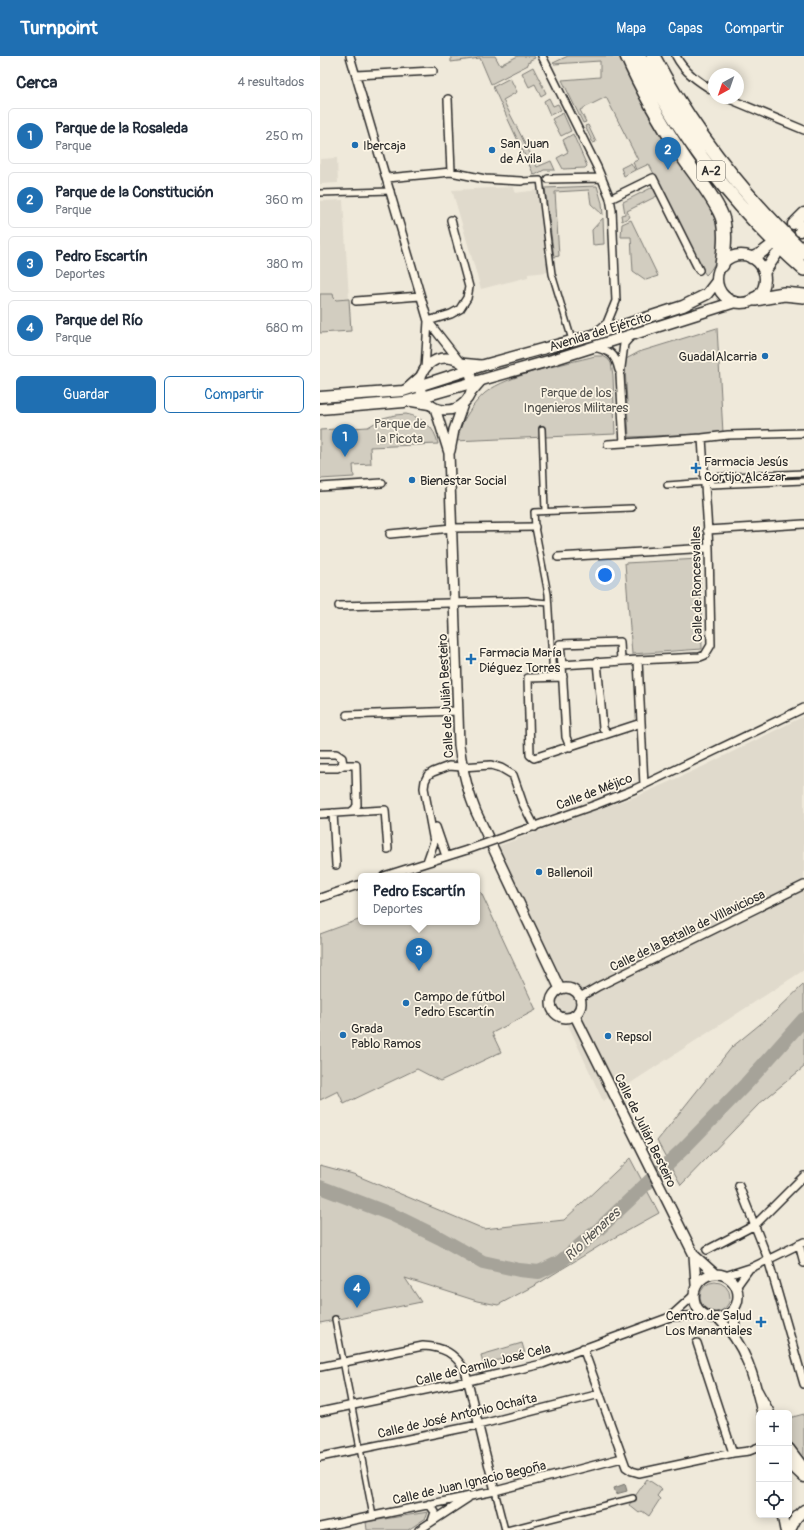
<!DOCTYPE html>
<html lang="es">
<head>
<meta charset="utf-8">
<style>
	body { margin:0; font-family:Pangolin,sans-serif; background:#f6f6f7; color:#1f2937 }
	.controls { position:absolute; right:12px; bottom:12px; display:grid; overflow:hidden; border-radius:6px; box-shadow:0 2px 10px #0003 }
	.controls button { width:36px; height:36px; display:grid; place-items:center; padding:0; border:0; border-bottom:1px solid #e0e1e3; background:#fff; color:#1f2937; font:20px sans-serif }
	.compass { position:absolute; left:388px; top:12px; width:36px; height:36px; border-radius:50%; background:#fff; box-shadow:0 2px 10px #0003; rotate:220deg }
	.you { position:absolute; left:285px; top:519px; width:14px; height:14px; margin:-10px; border:3px solid #fff; border-radius:50%; background:#1a73e8; box-shadow:0 0 0 6px #1a73e833 }
	.badge { display:grid; place-items:center; width:26px; height:26px; border-radius:50%; background:#1f6fb2; color:#fff; font-size:13px; font-weight:700 }
	.pin { position:absolute; translate:-50% -33px; filter:drop-shadow(0 1px 2px #0008) }
	.pin::after { content:''; position:absolute; top:21px; width:14px; height:12px; background:inherit; clip-path:polygon(0 0,100% 0,50% 100%) }
	.popup { position:absolute; left:38px; top:817px; width:122px; height:52px; box-sizing:border-box; display:grid; place-content:center; border-radius:6px; background:#fff; filter:drop-shadow(0 1px 3px #0005); font-size:13px; white-space:nowrap; color:#747a83 }
	.popup b { font-size:15px; color:#1f2937 }
	.popup::after { content:''; position:absolute; left:50%; top:100%; margin-left:-8px; border:8px solid transparent; border-top-color:#fff }
	.list { margin:0; padding:0; list-style:none }
	h2 { display:flex; justify-content:space-between; align-items:center; height:52px; margin:0; padding:0 16px; font-size:17px }
	h2 small { font-size:13px; font-weight:400; color:#747a83 }
	.list li { display:grid; grid-template-columns:26px 1fr auto; gap:12px; align-items:center; box-sizing:border-box; height:56px; margin:0 8px 8px; padding:0 8px; border:1px solid #e0e1e3; border-radius:6px }
	.list b { display:block; font-size:15px; white-space:nowrap }
	.list p { margin:0; font-size:13px; white-space:nowrap; color:#747a83 }
	.list em { font-size:13px; font-style:normal; color:#747a83 }
	.actions { display:flex; gap:8px; padding:12px 16px }
	.actions a { flex:1; padding:9px 0; border:1px solid #1f6fb2; border-radius:6px; text-align:center; font-size:14px; color:#1f6fb2 }
	.actions .main { background:#1f6fb2; color:#fff }
	.icon { flex:none; width:22px; height:22px; fill:none; stroke:currentColor; stroke-width:2; stroke-linecap:round; stroke-linejoin:round }
	.map { position:relative; flex:none; width:484px; height:1474px; overflow:hidden }
	header { display:flex; align-items:center; gap:24px; box-sizing:border-box; height:56px; padding:0 20px; background:#1f6fb2; color:#fff }
	header strong { font-size:19px }
	nav { display:flex; gap:22px; margin-inline-start:auto; font-size:14px }
	main { display:flex }
	aside { flex:1; background:#fff }
	.map>svg:first-child { display:block }
</style>
</head>
<body>
<header>
<strong>Turnpoint</strong>
<nav><a>Mapa</a><a>Capas</a><a>Compartir</a></nav>
</header>
<main>
<aside>
<h2>Cerca<small>4 resultados</small></h2>
<ul class="list">
<li><span class="badge">1</span><div><b>Parque de la Rosaleda</b><p>Parque</p></div><em>250 m</em></li>
<li><span class="badge">2</span><div><b>Parque de la Constitución</b><p>Parque</p></div><em>360 m</em></li>
<li><span class="badge">3</span><div><b>Pedro Escartín</b><p>Deportes</p></div><em>380 m</em></li>
<li><span class="badge">4</span><div><b>Parque del Río</b><p>Parque</p></div><em>680 m</em></li>
</ul>
<div class="actions"><a class="main">Guardar</a><a>Compartir</a></div>
</aside>
<div class="map">
<svg width="484" height="1474" viewBox="0 0 484 1474">
	<rect width="100%" height="100%" fill="#efe9da"/>
	<filter id="ink" filterUnits="userSpaceOnUse"><feTurbulence type="fractalNoise" baseFrequency=".025" numOctaves="2"/><feDisplacementMap in="SourceGraphic" scale="8" xChannelSelector="R" yChannelSelector="G"/><feConvolveMatrix kernelMatrix="1 2 1 2 8 2 1 2 1" color-interpolation-filters="sRGB"/></filter>
	<g filter="url(#ink)">
		<path fill="#e0dacc" d="M17 102 18 127 0 128V103Z
			M194 131 195 137 218 134 228 216 208 218V221L161 233 132 134Z
			M23 144 29 243 16 244 0 238V145Z
			M484 660V914L283 1045 168 794 267 757 320 739 384 710Z"/>
		<path fill="#d2cdc0" stroke="#7e7c76" d="M131 0H175L180 9 198 0H214L215 2 210 4V6L207 7 208 9 171 28 160 2 131 6Z
			M248 0H300C315 32 331 64 350 94 365 116 391 146 397 171 401 188 399 207 386 219L381 212 329 108 316 114 313 106 318 104 286 41 260 54 266 66 263 67 242 24 280 21V5L234 8 233 7Z
			M213 11 226 37 221 40 215 28 209 31 202 17Z
			M190 22 197 36 183 44 217 111 231 105 235 114H224L215 119 213 117 173 31Z
			M229 42 233 50 238 48 241 54 230 59 224 45Z
			M243 57 251 75 241 80 232 63Z
			M268 69 276 86 273 87 265 70Z
			M253 78 267 110 265 112 243 113 237 102 248 96 243 84Z
			M311 107 315 114 304 120 301 112Z
			M277 130 282 147 283 159 271 148 269 134 235 136 239 200 234 201 225 132Z
			M335 130 339 139 307 155 310 161 302 165 301 159 305 158 303 146Z
			M283 162 284 188 273 189 272 174Z
			M311 164 336 216 338 220 326 224 313 215 311 181H301L302 168Z
			M0 238H13L14 242 16 244 29 243 31 275 0 277Z
			M397 272 403 377 309 381 305 311 306 303 319 296Z
			M275 300H283L288 303 291 307 293 319 295 378 134 385C141 368 151 349 165 337 189 318 245 308 275 300Z
			M86 358C102 361 115 371 118 388L50 391 51 408 33 409 34 421 0 423V374L48 371 63 362 75 359Z
			M380 503 382 593 312 598 305 507Z
			M157 828 216 954 172 977 181 996 120 1025 97 1013 24 1048 18 1035 0 1044V878L41 863V866H157Z
			M484 928V1011L439 1048 361 1129 337 1085 412 991 455 956Z
			M310 1102 339 1157 281 1189 219 1227 178 1249 157 1245 85 1222 101 1246 0 1267V1109L33 1118 164 1173 244 1164Z
			M380 1241a15 15 0 1 1 30 0a15 15 0 1 1-30 0Z
			M202 1287 205 1297 163 1308 161 1299Z
			M484 1358V1404L469 1383V1362Z
			M327 1423 342 1433 337 1440 340 1443 329 1460 322 1455 319 1457 309 1449Z
			M108 1456 106 1462 88 1474H47L46 1466Z"/>
		<path fill="#a6a399" stroke="#75736d" d="M305 1428 307 1435 296 1438 294 1432Z"/>
		<g fill="none" stroke-linecap="round" stroke-linejoin="round">
			<path stroke="#a6a399" stroke-width="14" d="M0 1131 73 1159 120 1182 163 1206 199 1214 219 1216 240 1206 279 1173 363 1093 426 1028 484 963"/>
			<defs>
				<path id="pedestrian" d="M201 125 220 124 232 218 252 284
					M0 137 71 135
					M222 373 225 455
					M484 417 390 421 391 429 484 425
					M347 429 388 426
					M207 545 228 547
					M233 621 228 538 215 471 214 456 312 452
					M15 1263 53 1460
					M175 1435 185 1474
					M187 1474 313 1442"/>
				<path id="minor" d="M30 0 108 265 140 306 161 308
					M222 0 277 111 290 142 292 154 296 245 287 267 275 277
					M356 0C364 16 379 26 394 35
					M36 19 113 15
					M407 42 484 74
					M128 43 131 116
					M67 122 131 116 165 123 201 125
					M228 123 282 122
					M290 143 333 122 379 214
					M36 245 100 240
					M108 265 131 258 140 253 147 242 149 231 131 164
					M274 291C290 295 295 297 299 314
					M105 313 108 265
					M85 333 103 317
					M151 338 164 323
					M89 346 112 350
					M304 387 300 319 304 288 312 279
					M288 388 382 382 408 379 484 377
					M0 431 62 427
					M387 474 484 468
					M70 478 132 472 215 471
					M238 501 389 492
					M19 550 207 545
					M301 605 300 586 240 588 242 609 318 604
					M277 606 283 672 287 678
					M242 609 246 681 250 691
					M243 621 208 622 210 699 214 702 321 667
					M27 659 138 655
					M0 698H16L22 702 23 709 17 712H0
					M324 729 318 604 380 601 385 599 391 589 389 492 382 382
					M31 756 65 754 68 793
					M13 757 16 809
					M0 758 31 756 35 753 37 749 36 709H23
					M116 771 126 800
					M195 777 275 749 315 733 484 652
					M107 806 114 786 104 732 105 725 108 719 113 716 129 710 142 711 171 709 181 712 193 719 203 748 215 771
					M64 820 147 794
					M0 842 41 828
					M260 941 279 930 484 829
					M419 1130 448 1203 484 1328
					M479 1188 484 1207
					M387 1194 435 1169 484 1120
					M405 1220 433 1211 484 1186
					M416 1231 429 1213
					M350 1261 373 1240
					M377 1287 413 1397
					M263 1292 306 1411 312 1415 319 1417 413 1397 429 1395 439 1391
					M0 1311 103 1290C124 1291 134 1297 145 1314L175 1435
					M0 1356 148 1325 222 1308 350 1261 383 1259
					M0 1401 158 1369 280 1338
					M109 1448 115 1456 112 1465
					M0 1471 175 1435 302 1402
					M99 1474 148 1442"/>
				<path id="tertiary" d="M100 328a26 26 0 1 1 52 0a26 26 0 1 1-52 0Z
					M115 352 129 397 139 689C142 712 147 734 156 756L240 933
					M130 395 134 374 143 348
					M231 947a15 15 0 1 1 30 0a15 15 0 1 1-30 0Z
					M255 960 374 1199 395 1218
					M374 1199 376 1228
					M374 1240a22 22 0 1 1 44 0a22 22 0 1 1-44 0Z
					M414 1254 415 1280
					M399 1263C425 1287 435 1323 442 1357
					M462 1459 465 1474"/>
				<path id="secondary" d="M473 168 484 157
					M480 175 484 170
					M397 223a24 24 0 1 1 48 0a24 24 0 1 1-48 0Z
					M431 202 441 197 449 191
					M444 217 456 199
					M0 341 83 335 164 309 273 279 363 250 387 238 397 225
					M0 353 84 346 232 304 415 246
					M437 1335 449 1357
					M469 1393 484 1413
					M469 1407 484 1421
					M470 1474 476 1462 484 1454"/>
				<path id="motorway" d="M307 0C322 34 341 67 362 99 372 115 399 147 403 164 406 179 404 194 402 209
					M319 0C363 84 413 150 484 213
					M333 0C372 74 423 139 484 197
					M435 243 464 238 484 240"/>
			</defs>
			<use href="#pedestrian" stroke="#2b2b2b" stroke-width="8"/>
			<use href="#minor" stroke="#2b2b2b" stroke-width="10"/>
			<use href="#tertiary" stroke="#2b2b2b" stroke-width="12"/>
			<use href="#secondary" stroke="#2b2b2b" stroke-width="13"/>
			<use href="#motorway" stroke="#2b2b2b" stroke-width="16"/>
			<use href="#pedestrian" stroke="#fcf5e5" stroke-width="5"/>
			<use href="#minor" stroke="#fcf5e5" stroke-width="7"/>
			<use href="#tertiary" stroke="#fcf5e5" stroke-width="9"/>
			<use href="#secondary" stroke="#fcf5e5" stroke-width="10"/>
			<use href="#motorway" stroke="#fcf5e5" stroke-width="13"/>
			<defs>
				<path id="minor-bridge" d="M147 794 195 777"/>
			</defs>
			<use href="#minor-bridge" stroke="#2b2b2b" stroke-width="10" stroke-linecap="butt"/>
			<use href="#minor-bridge" stroke="#fcf5e5" stroke-width="7"/>
		</g>
	</g>
	<g fill="#1f6fb2" stroke="#fcf5e5" stroke-width="1.5">
		<circle cx="35" cy="89" r="4"/>
		<circle cx="172" cy="94" r="4"/>
		<circle cx="445" cy="300" r="4"/>
		<path d="M374 406h4v4h4v4h-4v4h-4v-4h-4v-4h4z"/>
		<circle cx="92" cy="424" r="4"/>
		<path d="M149 597h4v4h4v4h-4v4h-4v-4h-4v-4h4z"/>
		<circle cx="219" cy="816" r="4"/>
		<circle cx="86" cy="947" r="4"/>
		<circle cx="23" cy="979" r="4"/>
		<circle cx="288" cy="980" r="4"/>
		<path d="M439 1260h4v4h4v4h-4v4h-4v-4h-4v-4h4z"/>
	</g>
	<g text-anchor="middle" stroke-width="3.5" stroke-linejoin="round" paint-order="stroke">
		<rect fill="#fcf5e5" stroke="#6a6863" stroke-width="1" x="377" y="105" width="28" height="20" rx="3"/>
		<g font-size="12" font-weight="bold" fill="#2b2b2b">
			<text x="391" y="119">A-2</text>
		</g>
		<g font-size="13" fill="#2b2b2b" stroke="#fcf5e5" text-anchor="start">
			<text x="180" y="92">San Juan<tspan x="180" dy="15">de Ávila</tspan></text>
			<text x="43" y="94">Ibercaja</text>
			<text x="437" y="305" text-anchor="end">GuadalAlcarria</text>
			<text x="384" y="410">Farmacia Jesús<tspan x="384" dy="15">Cortijo Alcázar</tspan></text>
			<text x="100" y="429">Bienestar Social</text>
			<text x="159" y="601">Farmacia María<tspan x="159" dy="15">Diéguez Torres</tspan></text>
			<text x="227" y="821">Ballenoil</text>
			<text x="94" y="945">Campo de fútbol<tspan x="94" dy="15">Pedro Escartín</tspan></text>
			<text x="31" y="977">Grada<tspan x="31" dy="15">Pablo Ramos</tspan></text>
			<text x="296" y="985">Repsol</text>
			<text x="432" y="1264" text-anchor="end">Centro de Salud<tspan x="432" dy="15">Los Manantiales</tspan></text>
		</g>
		<g font-size="13" fill="#2b2b2b" stroke="#fcf5e5">
			<text transform="translate(280 275) rotate(-17)" y="5">Avenida del Ejército</text>
			<text transform="translate(376 528) rotate(-91)" y="5">Calle de Roncesvalles</text>
			<text transform="translate(125 640) rotate(-93)" y="5">Calle de Julián Besteiro</text>
			<text transform="translate(274 735) rotate(-21)" y="5">Calle de Méjico</text>
			<text transform="translate(367 874) rotate(-26)" y="5">Calle de la Batalla de Villaviciosa</text>
			<text transform="translate(326 1074) rotate(64)" y="5">Calle de Julián Besteiro</text>
			<text transform="translate(163 1308) rotate(-14)" y="5">Calle de Camilo José Cela</text>
			<text transform="translate(137 1359) rotate(-13)" y="5">Calle de José Antonio Ochaíta</text>
			<text transform="translate(149 1426) rotate(-13)" y="5">Calle de Juan Ignacio Begoña</text>
		</g>
		<g font-size="13" fill="#555450" stroke="#fcf5e5">
			<text x="256" y="341">Parque de los<tspan x="256" dy="15">Ingenieros Militares</tspan></text>
			<text x="80" y="372">Parque de<tspan x="80" dy="15">la Picota</tspan></text>
		</g>
		<g font-size="14" font-style="italic" fill="#565552" stroke="#fcf5e5">
			<text transform="translate(272 1178) rotate(-43)" y="5">Río Henares</text>
		</g>
	</g>
</svg>
<div class="controls">
<button>+</button>
<button>−</button>
<button><svg class="icon" aria-label="locate" viewBox="0 0 24 24"><circle cx="12" cy="12" r="6"/><path d="M12 2v4M12 18v4M2 12h4M18 12h4"/></svg></button>
</div>
<svg class="compass" viewBox="-18 -18 36 36"><path d="M0-13l5 13h-10z" fill="#e53935"/><path d="M0 13l5-13h-10z" fill="#747a83"/></svg>
<div class="you"></div>
<div class="pin badge" style="left:25px;top:401px">1</div>
<div class="pin badge" style="left:348px;top:114px">2</div>
<div class="pin badge" style="left:99px;top:915px">3</div>
<div class="popup"><b>Pedro Escartín</b>Deportes</div>
<div class="pin badge" style="left:37px;top:1252px">4</div>
</div>
</main>
</body>
</html>
